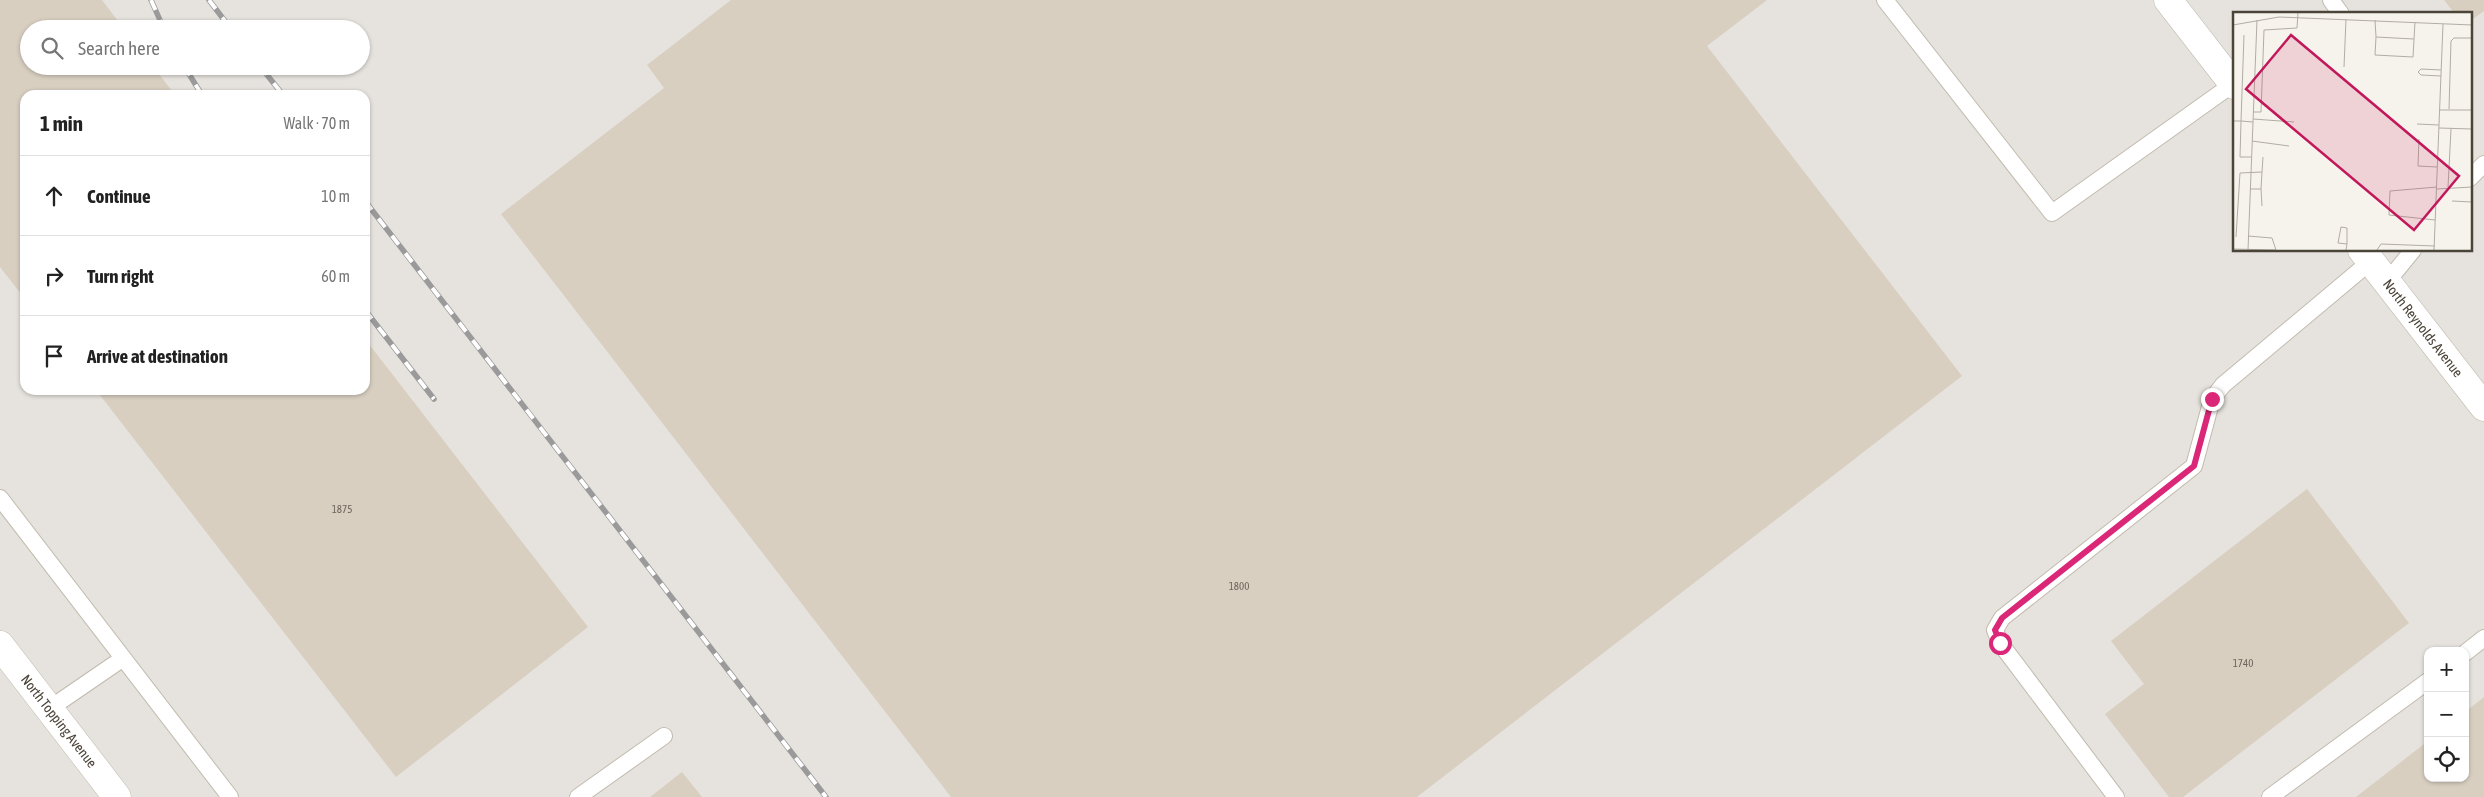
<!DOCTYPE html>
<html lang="en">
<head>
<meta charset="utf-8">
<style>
	body { margin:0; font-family:"Asap Condensed",sans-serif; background:#f2f2f2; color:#222 }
	.controls { position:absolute; right:15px; bottom:15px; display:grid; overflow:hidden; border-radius:10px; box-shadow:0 1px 4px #0004 }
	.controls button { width:45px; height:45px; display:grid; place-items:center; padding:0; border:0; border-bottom:1px solid #e0e0e0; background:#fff; color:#222; font:25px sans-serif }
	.stop { position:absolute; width:15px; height:15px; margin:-11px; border:4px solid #db2777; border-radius:50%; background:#fff }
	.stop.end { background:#db2777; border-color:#fff; box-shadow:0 1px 5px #0008 }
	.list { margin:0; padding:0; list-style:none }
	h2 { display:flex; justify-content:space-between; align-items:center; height:65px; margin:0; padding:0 20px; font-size:21px }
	h2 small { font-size:16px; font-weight:400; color:#767676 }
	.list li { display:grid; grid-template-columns:32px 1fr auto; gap:15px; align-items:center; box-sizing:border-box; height:80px; padding:0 20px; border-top:1px solid #e0e0e0 }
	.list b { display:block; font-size:19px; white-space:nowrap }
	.list em { font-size:16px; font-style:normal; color:#767676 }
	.icon { flex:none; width:28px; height:28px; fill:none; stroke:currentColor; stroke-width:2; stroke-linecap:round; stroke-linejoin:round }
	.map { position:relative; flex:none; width:2484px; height:797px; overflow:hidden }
	.search { position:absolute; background:#fff; box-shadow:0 1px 4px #0004; left:20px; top:20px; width:350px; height:55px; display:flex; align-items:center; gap:12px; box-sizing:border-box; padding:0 18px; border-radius:28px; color:#767676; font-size:19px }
	.panel { position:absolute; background:#fff; box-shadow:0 1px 4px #0004; left:20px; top:90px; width:350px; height:305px; border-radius:15px }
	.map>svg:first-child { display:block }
</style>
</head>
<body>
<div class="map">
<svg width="2484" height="797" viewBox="0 0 2484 797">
	<rect width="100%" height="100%" fill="#f6f3ec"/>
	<path fill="#e6e2dd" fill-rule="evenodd" d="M0 0H2484V797H0ZM2234 14H2470V250H2234ZM29 29H361V66H29ZM25 95H365V390H25ZM2428 651H2465V778H2428Z"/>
	<path fill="#d8cfc1" d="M0 0H102L124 29H29V66H153L175 95H25V299L0 267Z
		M731 0H1767L1707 46 1962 376 1417 797H951L501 214 664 88 647 65Z
		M2444 0H2484V11L2470 21V14H2455Z
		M365 339 588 627 396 777 96 390H365Z
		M2307 489 2409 623 2183 797H2169L2105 714 2144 684 2111 641Z
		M2484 697V797H2356L2428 741V778H2465V712Z
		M682 772 702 797H650Z"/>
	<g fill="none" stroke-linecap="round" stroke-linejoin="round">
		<defs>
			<path id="service" d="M1885 0 2052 213 2233 84
				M2331 0 2341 14
				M2470 178 2484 164
				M2387 282 2413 250
				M0 498 230 797
				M2465 653 2484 638
				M49 709 122 659
				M578 797 664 736
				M2116 797 2000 643 1995 630 2002 618 2194 466 2212 399 2223 385 2371 261
				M2270 797 2428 681"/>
			<path id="minor" d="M2168 0 2234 85
				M2362 250 2484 407
				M0 645 117 797"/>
		</defs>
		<use href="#service" stroke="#c2bbae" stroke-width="18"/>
		<use href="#minor" stroke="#c2bbae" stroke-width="29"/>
		<use href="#service" stroke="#fff" stroke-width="16"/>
		<use href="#minor" stroke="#fff" stroke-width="28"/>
		<defs>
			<path id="rail" d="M151 0 164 29
				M209 0 231 29
				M184 66 202 95
				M260 66 283 95
				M365 201 826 797
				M365 310 434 399"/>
		</defs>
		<use href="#rail" stroke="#9a9a9a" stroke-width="5.5"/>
		<use href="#rail" stroke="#fff" stroke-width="4" stroke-dasharray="11" stroke-linecap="butt"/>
	</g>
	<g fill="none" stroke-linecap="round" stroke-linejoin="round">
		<path stroke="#db2777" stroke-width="6" d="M2000 643 1995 630 2002 618 2194 466 2212 399"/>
	</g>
	<g text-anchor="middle" stroke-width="4.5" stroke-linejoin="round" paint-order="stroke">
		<g font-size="11" fill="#6e675b">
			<text x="342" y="513">1875</text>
			<text x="1239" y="590">1800</text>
			<text x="2243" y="667">1740</text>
		</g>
		<g font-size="14" fill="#4b4439" stroke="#fff">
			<text transform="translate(2423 328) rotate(52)" y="5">North Reynolds Avenue</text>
			<text transform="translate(59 721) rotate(52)" y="5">North Topping Avenue</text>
		</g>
	</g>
	<g transform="translate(2233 12)">
		<rect width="239" height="239" fill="#f6f3ec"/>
		<path fill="none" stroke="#b2ada4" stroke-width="1" d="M142 8 143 25 181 27 182 10M0 13 46 5 239 13M11 23 8 109 20 110M143 25 142 43 180 45 181 27M111 55 113 7M208 64 188 63 185 60 188 57 208 58M216 97 218 29 221 26H239M207 98H239M20 100H28L31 18 64 16 65 0M20 107 61 110M0 109H8L7 145H18M184 112 206 113M206 116 239 117M186 127 185 154 204 155M19 129 56 134M29 160 30 145M215 175 218 117M28 177 29 194M204 177 239 175M219 189 239 190M202 208 156 203 157 179 204 175M15 224 39 226 43 238M3 225 7 161 29 160 28 177H17M0 237 42 238M15 238 24 8M113 238 114 232V216L108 215 105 231 114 232M144 238 148 232 202 234M201 238 210 12"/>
		<path fill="#c2185b" fill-opacity="0.15" stroke="#c2185b" stroke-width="2.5" d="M58 23 226 164 181 218 13 77Z"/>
		<rect width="239" height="239" fill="none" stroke="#4b4439" stroke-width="2.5"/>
	</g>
</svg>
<div class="controls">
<button>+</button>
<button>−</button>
<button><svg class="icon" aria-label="locate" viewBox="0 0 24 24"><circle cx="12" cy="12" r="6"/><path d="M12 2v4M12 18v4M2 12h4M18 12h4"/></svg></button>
</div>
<div class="stop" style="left:2000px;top:643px"></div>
<div class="stop end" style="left:2212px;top:399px"></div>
<div class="search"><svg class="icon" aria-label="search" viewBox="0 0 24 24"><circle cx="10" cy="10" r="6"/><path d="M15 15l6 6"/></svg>Search here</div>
<section class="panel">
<h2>1 min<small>Walk · 70 m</small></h2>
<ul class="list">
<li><svg class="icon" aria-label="ahead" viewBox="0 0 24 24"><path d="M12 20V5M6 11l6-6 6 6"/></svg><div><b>Continue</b></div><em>10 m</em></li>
<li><svg class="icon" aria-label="right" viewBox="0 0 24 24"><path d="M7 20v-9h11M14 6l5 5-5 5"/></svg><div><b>Turn right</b></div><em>60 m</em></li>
<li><svg class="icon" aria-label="arrive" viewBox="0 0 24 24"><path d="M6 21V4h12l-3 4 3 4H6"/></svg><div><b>Arrive at destination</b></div></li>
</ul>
</section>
</div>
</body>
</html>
